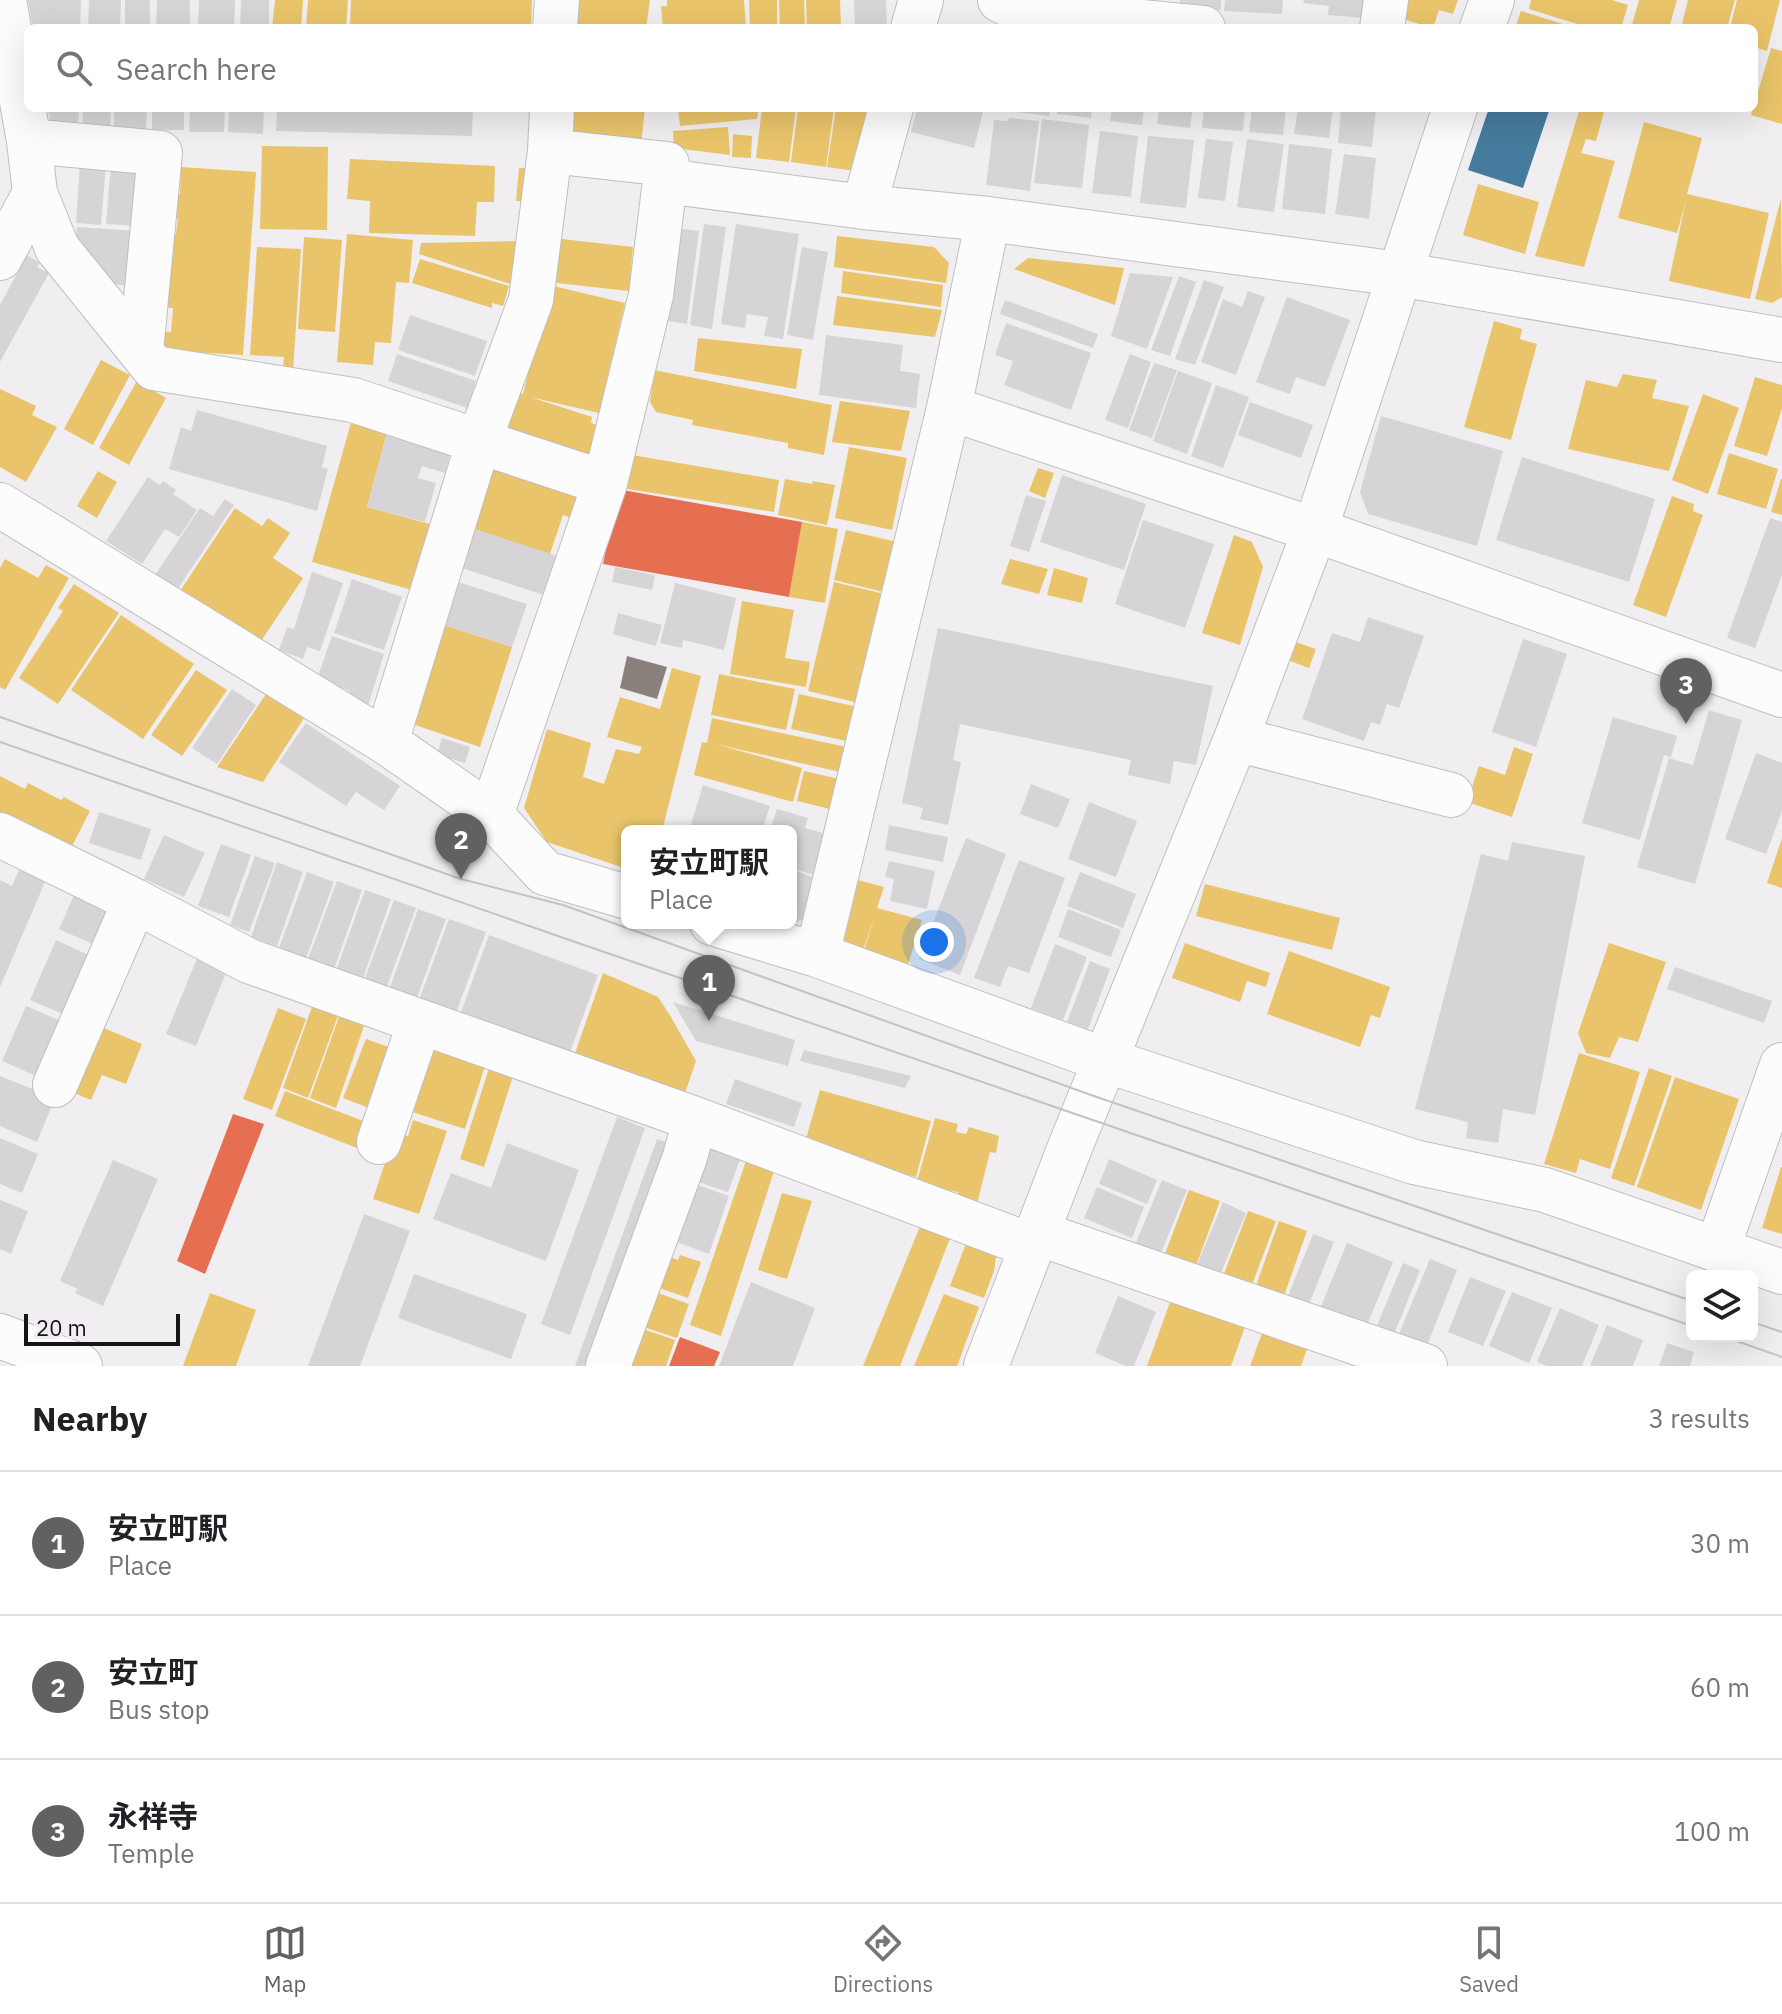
<!DOCTYPE html>
<html lang="en">
<head>
<meta charset="utf-8">
<style>
	body { margin:0; font-family:"IBM Plex Sans","Noto Sans JP",sans-serif; background:#f6f6f6; color:#202124 }
	.controls { position:absolute; right:24px; bottom:24px; display:grid; overflow:hidden; border-radius:12px; box-shadow:0 8px 32px #0002 }
	.controls button { width:72px; height:72px; display:grid; place-items:center; padding:0; border:0; border-bottom:2px solid #e0e0e0; background:#fff; color:#202124; font:40px sans-serif }
	.scale { position:absolute; left:24px; bottom:20px; width:156px; box-sizing:border-box; padding-left:8px; border:4px solid #151416; border-top:0; font-size:22px; line-height:28px; white-space:nowrap; color:#151416; -webkit-text-stroke:6px #f1edf2; paint-order:stroke }
	.you { position:absolute; left:934px; top:942px; width:28px; height:28px; margin:-20px; border:6px solid #fff; border-radius:50%; background:#1a73e8; box-shadow:0 0 0 12px #1a73e833 }
	.badge { display:grid; place-items:center; width:52px; height:52px; border-radius:50%; background:#626063; color:#fff; font-size:26px; font-weight:700 }
	.pin { position:absolute; translate:-50% -66px; filter:drop-shadow(0 2px 4px #0008) }
	.pin::after { content:''; position:absolute; top:42px; width:28px; height:24px; background:inherit; clip-path:polygon(0 0,100% 0,50% 100%) }
	.popup { position:absolute; left:621px; top:825px; width:176px; height:104px; box-sizing:border-box; display:grid; place-content:center; border-radius:12px; background:#fff; filter:drop-shadow(0 2px 6px #0005); font-size:26px; white-space:nowrap; color:#757577 }
	.popup b { font-size:30px; color:#202124 }
	.popup::after { content:''; position:absolute; left:50%; top:100%; margin-left:-16px; border:16px solid transparent; border-top-color:#fff }
	.list { margin:0; padding:0; list-style:none }
	h2 { display:flex; justify-content:space-between; align-items:center; height:104px; margin:0; padding:0 32px; font-size:34px }
	h2 small { font-size:26px; font-weight:400; color:#757577 }
	.list li { display:grid; grid-template-columns:52px 1fr auto; gap:24px; align-items:center; box-sizing:border-box; height:144px; padding:0 32px; border-top:2px solid #e0e0e0 }
	.list b { display:block; font-size:30px; white-space:nowrap }
	.list p { margin:0; font-size:26px; white-space:nowrap; color:#757577 }
	.list em { font-size:26px; font-style:normal; color:#757577 }
	.icon { flex:none; width:44px; height:44px; fill:none; stroke:currentColor; stroke-width:2; stroke-linecap:round; stroke-linejoin:round }
	.map { position:relative; flex:none; width:1782px; height:1366px; overflow:hidden }
	.search { position:absolute; background:#fff; box-shadow:0 8px 32px #0002; left:24px; right:24px; top:24px; height:88px; display:flex; align-items:center; gap:20px; box-sizing:border-box; padding:0 28px; border-radius:12px; color:#757577; font-size:30px }
	.sheet { height:536px; background:#fff }
	nav { display:flex; justify-content:space-around; align-items:center; box-sizing:border-box; height:112px; border-top:2px solid #e0e0e0; background:#fff; font-size:22px; color:#757577 }
	nav a { display:grid; justify-items:center; gap:4px }
	nav .on { color:#626063 }
	.map>svg:first-child { display:block }
</style>
</head>
<body>
<div class="map">
<svg width="1782" height="1366" viewBox="0 0 1782 1366">
	<rect width="100%" height="100%" fill="#f0eef1"/>
	<path fill="#e9c46a" d="M275 0H303L301 28H272Z
		M308 0H348L346 28H306Z
		M351 0H532L531 28H350Z
		M577 0H650L646 28H574Z
		M667 0H744L746 28H663L661 6H667Z
		M749 0H777V28H750Z
		M779 0H804L805 28H780Z
		M806 0H840L841 28H807Z
		M1402 0H1458L1453 14 1439 10 1433 28 1396 17Z
		M1531 0H1612L1628 5 1621 28H1590L1529 9Z
		M1639 0H1677L1669 28H1631Z
		M1688 0H1735L1727 28H1681Z
		M1737 0H1780L1767 51 1754 47V28H1730Z
		M1521 11 1573 27V28H1515Z
		M1771 48 1782 51V124L1751 115Z
		M572 108H645L640 153 568 145Z
		M678 108H759L757 119 680 126Z
		M762 108H796L789 162 756 158Z
		M798 108H834L826 167 791 162Z
		M836 108H873L855 171 827 167Z
		M1580 108H1605L1596 141 1586 139 1581 153 1615 161 1584 267 1535 256Z
		M1644 122 1702 138 1687 194 1769 213 1750 299 1669 281 1686 200 1677 233 1618 218Z
		M728 127 730 155 674 148 673 131Z
		M733 134 752 136 751 158 732 157Z
		M262 146 328 147 327 230 260 229Z
		M350 159 495 166 494 202H477L475 236 369 233 370 201 347 199Z
		M181 167 256 172 243 355 157 350 158 331 171 332 173 308 161 307 166 234H176L178 218 167 217 168 194H180Z
		M519 168H530L528 201H516Z
		M1478 184 1539 202 1525 254 1463 235Z
		M1781 199 1782 297 1772 303 1755 299Z
		M347 234 413 240 409 283 396 282 391 343 375 342 373 365 337 362Z
		M837 236 934 247 949 263 946 283 834 267Z
		M304 237 342 240 335 332 298 329Z
		M553 238 633 247 629 291 548 282Z
		M524 241 510 284 419 254 421 243Z
		M257 247 301 249 293 371H283L284 357 250 355Z
		M1028 258 1124 268 1115 305 1014 269Z
		M420 259 509 286 503 306 492 303V308L412 283Z
		M843 271 943 285 941 307 841 293Z
		M549 285 625 303 599 413 530 397 592 417 591 423 603 427 590 463 503 434 517 392 523 394Z
		M837 296 942 310 935 337 833 325Z
		M1494 321 1522 329 1520 339 1537 344 1511 440 1464 427Z
		M698 338 802 349 796 389 694 371Z
		M101 360 130 375 93 445 64 429Z
		M654 370 832 405 824 455 788 448V443L692 425 693 420 656 412 650 402Z
		M1623 374 1657 380 1652 398 1689 406 1669 471 1568 449 1586 380 1617 387Z
		M1755 377 1782 385V408L1767 456 1734 446Z
		M137 381 166 398 129 465 99 448Z
		M0 389 36 406 32 415 57 427 26 482 0 467Z
		M1703 394 1739 408 1708 494 1672 480Z
		M840 401 910 411 901 451 832 442Z
		M352 419 388 429 367 507 430 524 412 590 312 562Z
		M849 447 907 458 892 530 835 518Z
		M1729 453 1778 469 1766 509 1717 494Z
		M626 454 779 480 774 512 621 488Z
		M488 467 583 498 576 520 563 515 550 554 468 527Z
		M1038 468 1054 473 1045 498 1029 491Z
		M98 471 117 482 97 518 77 506Z
		M785 479 812 484 813 481 835 485 827 525 778 515Z
		M1781 479H1782V515L1771 512Z
		M1672 496 1694 504 1693 511 1703 515 1666 617 1633 605Z
		M235 508 262 526 268 518 290 533 273 558 303 578 259 644 180 591Z
		M802 522 838 529 825 603 789 597Z
		M846 530 905 544 892 594 834 580Z
		M1234 535 1252 542 1263 567 1240 645 1202 633Z
		M5 559 38 578 46 565 69 578 5 690 0 687V568Z
		M1010 559 1048 569 1039 594 1001 584Z
		M1054 568 1088 578 1082 603 1047 595Z
		M834 582 893 596 867 705 808 691Z
		M74 584 119 613 58 704 19 678 63 611 58 608Z
		M742 601 794 610 785 658 810 662 806 687 730 674Z
		M121 615 194 664 143 739 71 690Z
		M444 625 512 647 480 747 412 724Z
		M1296 642 1316 649 1309 668 1290 661Z
		M672 668 701 676 662 831H627V869L547 842 524 808 547 729 591 743 583 777 604 784 616 749 639 754 642 747 607 737 620 697 660 709Z
		M196 670 227 690 182 756 151 735Z
		M719 674 795 689 786 730 711 715Z
		M266 694 304 718 263 782 217 767Z
		M799 694 858 707 851 742 791 729Z
		M712 718 851 748 845 773 715 744 802 768 793 802 694 775 702 742 707 743Z
		M1514 747 1533 754 1512 817 1467 802 1479 766 1505 775Z
		M804 771 844 780 838 811 797 801Z
		M0 776 25 789 28 783 61 800 64 797 90 811 68 854 0 819Z
		M1782 838V888L1767 883Z
		M850 878 884 887 877 908 922 920 905 974 861 960 875 916 863 950 842 944Z
		M1205 884 1340 918 1332 950 1196 916Z
		M1185 943 1270 973 1266 987 1247 981 1240 1002 1172 978Z
		M1609 943 1666 962 1638 1042 1619 1037 1610 1058 1586 1053 1578 1033Z
		M1289 951 1390 987 1380 1018 1371 1015 1360 1047 1267 1014Z
		M603 973 658 997 671 1017 696 1061 684 1096 572 1062Z
		M313 1004 339 1013 308 1098 283 1088Z
		M278 1008 306 1019 272 1110 243 1099Z
		M340 1014 365 1023 336 1108 310 1098Z
		M99 1026 142 1044 126 1084 102 1075 91 1100 72 1092Z
		M366 1039 400 1051 377 1111 343 1098Z
		M427 1045 486 1063 465 1129 406 1110Z
		M1579 1053 1640 1072 1610 1169 1580 1159 1576 1173 1544 1164Z
		M490 1065 514 1073 484 1167 460 1159Z
		M1649 1068 1672 1076 1634 1186 1611 1178Z
		M1675 1077 1739 1099 1701 1210 1637 1187Z
		M820 1090 931 1121 916 1177 804 1146Z
		M285 1091 371 1124 362 1150 275 1116Z
		M935 1118 958 1124 956 1132 966 1134 969 1127 999 1136 996 1153 990 1152 977 1204 957 1198 958 1192 936 1188H915Z
		M413 1120 447 1131 419 1214 373 1199 395 1132 408 1136Z
		M747 1158 775 1168 721 1336 690 1325Z
		M1781 1167H1782V1234L1762 1228Z
		M1189 1190 1220 1201 1194 1271 1163 1259Z
		M782 1193 812 1201 787 1279 758 1270Z
		M1248 1211 1276 1221 1250 1290 1222 1279Z
		M1279 1221 1307 1231 1280 1307 1252 1297Z
		M921 1224 951 1236 900 1366H863Z
		M968 1238 997 1250 994 1271 984 1298 950 1286Z
		M659 1253 678 1260 680 1255 701 1262 688 1298 648 1284Z
		M647 1289 689 1304 677 1338 634 1324Z
		M1174 1291 1248 1318 1231 1366H1147Z
		M210 1293 256 1310 236 1366H183Z
		M944 1294 979 1307 957 1366H914Z
		M1265 1325 1310 1341 1301 1366H1250Z
		M634 1326 675 1340 666 1366H620Z"/>
	<path fill="#e76f51" d="M617 489 802 522 789 597 603 564Z
		M233 1114 264 1124 205 1274 177 1261Z
		M680 1337 720 1352 714 1366H669Z"/>
	<path fill="#457b9d" d="M1489 108H1550L1523 188 1468 170Z"/>
	<path fill="#8a817c" d="M627 656 667 667 657 699 620 688Z"/>
	<path fill="#d6d4d6" d="M28 0H81L80 28H33Z
		M89 0H121L120 28H88Z
		M125 0H150V28H125Z
		M157 0H190V28H156Z
		M199 0H235L234 28H198Z
		M241 0H269V28H240Z
		M854 0H886L887 28H855Z
		M1180 0H1221V10L1180 8Z
		M1225 0H1283L1282 14 1224 11Z
		M1304 0H1379L1378 19 1328 15 1329 6 1303 3Z
		M48 108H79L78 127 51 126Z
		M83 108H111L110 129H82Z
		M114 108H147L146 130H114Z
		M152 108H184V130H152Z
		M190 108H225L224 132H189Z
		M229 108H264L263 134 228 132Z
		M277 108H473L472 136 276 131Z
		M917 108H984L974 148 911 132Z
		M998 108H1050L1049 116 998 110Z
		M1058 108H1092L1091 118 1057 114Z
		M1112 108H1144L1142 125 1110 121Z
		M1159 108H1193L1190 128 1157 124Z
		M1204 108H1245L1243 131 1202 128Z
		M1252 108H1286L1283 135 1249 132Z
		M1298 108H1333L1329 138 1294 134Z
		M1341 108H1376L1372 147 1338 143Z
		M1009 118 1039 121 1030 191 986 185 994 120 1008 121Z
		M1042 119 1089 125 1082 188 1034 183Z
		M1100 131 1138 136 1131 197 1092 193Z
		M1148 136 1194 140 1186 208 1140 203Z
		M1206 139 1233 142 1225 201 1198 198Z
		M1247 139 1284 144 1274 212 1237 207Z
		M1289 144 1332 149 1325 214 1282 209Z
		M1344 154 1376 158 1369 219 1335 214Z
		M80 163 106 165 101 225 76 223Z
		M111 164 140 166 136 226 106 224Z
		M704 224 726 227 712 329 690 325Z
		M736 224 799 234 783 339 764 336 768 317 747 314 745 328 721 324Z
		M77 227 137 231 132 286 110 284 76 239Z
		M673 228 699 231 687 324 662 320Z
		M802 247 828 252 813 340 787 335Z
		M27 255 40 263 37 267 49 273 0 362V305Z
		M1130 273 1173 277 1147 349 1111 336Z
		M1179 276 1196 282 1170 356 1151 350Z
		M1204 280 1224 287 1195 365 1175 359Z
		M1248 291 1265 297 1236 375 1201 362 1223 299 1242 307Z
		M1287 297 1350 320 1325 387 1296 377 1290 394 1256 382Z
		M1005 300 1098 334 1093 348 1000 314Z
		M410 315 487 341 475 376 398 350Z
		M1006 323 1091 353 1071 410 1004 385 1013 361 995 355Z
		M826 335 903 345 900 371 920 374 916 408 819 395Z
		M397 354 476 381 467 408 388 381Z
		M1130 354 1151 362 1128 428 1105 420Z
		M1154 363 1177 370 1152 438 1129 430Z
		M1178 371 1212 383 1187 454 1153 441Z
		M1216 385 1249 397 1223 468 1191 456Z
		M1250 402 1313 425 1301 458 1238 435Z
		M197 410 327 446 322 467 328 469 317 511 169 469 181 427 191 431Z
		M1381 416 1503 451 1477 546 1368 514 1360 492Z
		M388 429 452 447 445 473 422 466 418 478 436 483 425 522 367 507Z
		M1522 457 1655 499 1629 582 1496 540Z
		M1062 475 1146 504 1124 570 1040 542Z
		M148 477 160 485 163 481 176 490 173 494 197 510 179 537 165 529 142 564 106 541Z
		M1026 495 1046 501 1029 552 1010 546Z
		M225 499 234 505 175 593 153 578 200 508 213 516Z
		M1770 518 1782 522V575L1755 648 1727 638Z
		M1143 520 1214 544 1185 628 1115 604Z
		M468 527 557 556 544 595 456 566Z
		M615 567 655 575 652 590 612 582Z
		M312 572 343 583 320 651 307 647 303 659 279 650 287 627 294 629Z
		M352 579 402 597 384 650 334 633Z
		M458 582 527 604 512 647 444 625Z
		M675 583 736 598 724 650 683 640 682 648 660 643Z
		M618 613 662 625 656 646 613 634Z
		M1368 617 1424 636 1399 708 1387 704 1380 725 1371 722 1364 741 1302 719 1332 633 1360 642Z
		M938 628 1213 686 1196 765 1174 761 1170 784 1128 775 1131 760 960 724 953 760 961 762 948 825 920 819 923 808 902 803Z
		M332 636 384 654 368 706 347 699 350 691 317 679Z
		M1523 639 1567 654 1536 747 1492 732Z
		M232 689 256 705 217 764 192 748Z
		M1709 710 1742 720 1695 884 1637 867 1669 758 1693 765Z
		M1613 717 1677 736 1671 757 1664 755 1640 840 1582 823Z
		M306 723 400 786 384 810 356 792 346 806 279 762Z
		M442 738 470 747 465 763 437 755Z
		M1756 753 1782 763V811L1766 854 1725 839Z
		M1031 784 1070 799 1058 828 1020 814Z
		M703 785 770 806 762 831H689Z
		M1089 802 1137 821 1116 877 1068 859Z
		M777 809 808 818 805 828 829 835 817 876 791 868V831H770Z
		M99 812 151 829 141 860 89 843Z
		M889 825 948 837 943 862 885 850Z
		M164 835 205 853 184 897 144 879Z
		M966 838 1006 854 960 975 919 959Z
		M1512 842 1585 856 1535 1115 1503 1109 1498 1143 1466 1138 1468 1122 1415 1109 1481 854 1508 861Z
		M221 844 251 855 229 917 198 906Z
		M255 856 275 863 249 932 230 925Z
		M1019 860 1065 878 1029 973 1008 966 1000 987 974 978Z
		M889 861 935 871 927 909 890 901 894 879 885 877Z
		M277 862 303 872 277 946 251 937Z
		M791 869 821 880 808 917 791 924Z
		M19 870 45 882 0 987V880L12 886Z
		M307 872 334 882 306 958 279 948Z
		M1080 872 1136 894 1123 928 1067 906Z
		M337 881 362 890 334 969 308 959Z
		M365 890 391 899 362 981 336 971Z
		M75 893 115 911 99 947 59 929Z
		M394 900 416 908 386 989 364 981Z
		M418 909 446 919 416 1000 389 990Z
		M1068 909 1121 930 1111 957 1058 937Z
		M449 919 486 932 456 1013 419 1000Z
		M489 935 598 975 569 1055 460 1015Z
		M56 940 95 958 70 1017 30 1000Z
		M1055 944 1087 957 1063 1020 1031 1008Z
		M198 956 228 968 196 1046 166 1034Z
		M1090 961 1110 969 1088 1029 1067 1022Z
		M1675 967 1772 1001 1764 1023 1667 989Z
		M673 1002 795 1040 788 1066 696 1041Z
		M26 1006 66 1023 43 1079 2 1061Z
		M804 1050 911 1076 905 1088 800 1061Z
		M0 1076 55 1098 37 1142 0 1126Z
		M735 1079 802 1103 794 1127 726 1104Z
		M617 1117 645 1128 570 1335 541 1324Z
		M700 1134 744 1149 728 1192 684 1177Z
		M0 1138 38 1154 22 1193 0 1184Z
		M657 1139 668 1143 590 1366H575Z
		M507 1143 579 1170 546 1261 433 1219 451 1173 491 1188Z
		M1109 1159 1157 1180 1147 1204 1099 1184Z
		M113 1160 158 1179 103 1306 75 1293 78 1289 60 1281Z
		M683 1180 729 1196 709 1254 663 1237Z
		M1162 1180 1187 1190 1160 1255 1135 1245Z
		M1097 1187 1144 1207 1132 1238 1084 1218Z
		M0 1200 28 1211 11 1254 0 1249Z
		M1223 1202 1246 1213 1220 1275 1197 1265Z
		M364 1214 410 1231 360 1366H308Z
		M1313 1234 1334 1242 1305 1314 1284 1306Z
		M1347 1243 1393 1262 1363 1335 1317 1316Z
		M1430 1259 1457 1270 1424 1353 1396 1341Z
		M1403 1263 1420 1270 1391 1342 1373 1335Z
		M414 1274 527 1314 511 1359 398 1318Z
		M1470 1277 1506 1291 1483 1346 1448 1332Z
		M751 1282 815 1308 793 1366H719Z
		M1512 1292 1552 1308 1529 1363 1489 1346Z
		M1118 1296 1156 1312 1134 1366H1126L1095 1353Z
		M1560 1308 1599 1325 1582 1366H1547L1537 1362Z
		M1607 1325 1643 1340 1633 1366H1590Z
		M1667 1343 1694 1352 1690 1366H1659Z"/>
	<g fill="none" stroke-linecap="round" stroke-linejoin="round">
		<defs>
			<path id="minor" d="M4 0 29 141 35 193 57 248 154 368 353 400 605 483
				M1000 0 1020 10 1203 28
				M555 28 557 0
				M913 28 921 0
				M1382 28 1386 0
				M1482 28 1492 0
				M29 141 160 153 141 351
				M550 151 667 164 665 181 864 207 988 219 1399 274 1782 340
				M864 207 891 108
				M0 258 35 193
				M949 408 1315 530 1782 695
				M0 505 386 742 491 815 545 873 627 897
				M1236 739 1451 795
				M386 742 479 441 531 300 550 151 552 108
				M491 815 605 483 651 295 665 181
				M0 835 135 901 249 961 695 1119 1032 1246
				M712 923 817 955 1105 1060 1414 1162 1545 1190 1782 1272
				M817 955 949 408 988 219
				M55 1085 135 901
				M379 1142 420 1022
				M1037 1233 1425 1366
				M1717 1250 1782 1065
				M0 1336 80 1366
				M608 1366 685 1157 695 1119
				M986 1366 1070 1147 1236 739 1315 530 1455 108"/>
		</defs>
		<use href="#minor" stroke="#bfbec0" stroke-width="46"/>
		<use href="#minor" stroke="#fdfcfd" stroke-width="44"/>
		<path stroke="#c3c3c3" stroke-width="2" d="M0 717 461 879 563 905 1091 1095 1692 1301
			M0 742 581 944 1692 1326
			M1752 1322 1782 1332
			M1722 1336 1782 1357"/>
	</g>
</svg>
<div class="controls">
<button><svg class="icon" aria-label="layers" viewBox="0 0 24 24"><path d="M12 4l9 5-9 5-9-5zM3 14l9 5 9-5"/></svg></button>
</div>
<div class="scale">20 m</div>
<div class="you"></div>
<div class="pin badge" style="left:709px;top:1021px">1</div>
<div class="popup"><b>安立町駅</b>Place</div>
<div class="pin badge" style="left:461px;top:879px">2</div>
<div class="pin badge" style="left:1686px;top:724px">3</div>
<div class="search"><svg class="icon" aria-label="search" viewBox="0 0 24 24"><circle cx="10" cy="10" r="6"/><path d="M15 15l6 6"/></svg>Search here</div>
</div>
<section class="sheet">
<h2>Nearby<small>3 results</small></h2>
<ul class="list">
<li><span class="badge">1</span><div><b>安立町駅</b><p>Place</p></div><em>30 m</em></li>
<li><span class="badge">2</span><div><b>安立町</b><p>Bus stop</p></div><em>60 m</em></li>
<li><span class="badge">3</span><div><b>永祥寺</b><p>Temple</p></div><em>100 m</em></li>
</ul>
</section>
<nav>
<a class="on"><svg class="icon" aria-label="map" viewBox="0 0 24 24"><path d="M3 6l6-2 6 2 6-2v14l-6 2-6-2-6 2zM9 4v14M15 6v14"/></svg>Map</a>
<a><svg class="icon" aria-label="directions" viewBox="0 0 24 24"><path d="M12 3l9 9-9 9-9-9zM9 14v-3h6M13 9l2 2-2 2"/></svg>Directions</a>
<a><svg class="icon" aria-label="saved" viewBox="0 0 24 24"><path d="M7 4h10v16l-5-4-5 4z"/></svg>Saved</a>
</nav>
</body>
</html>
